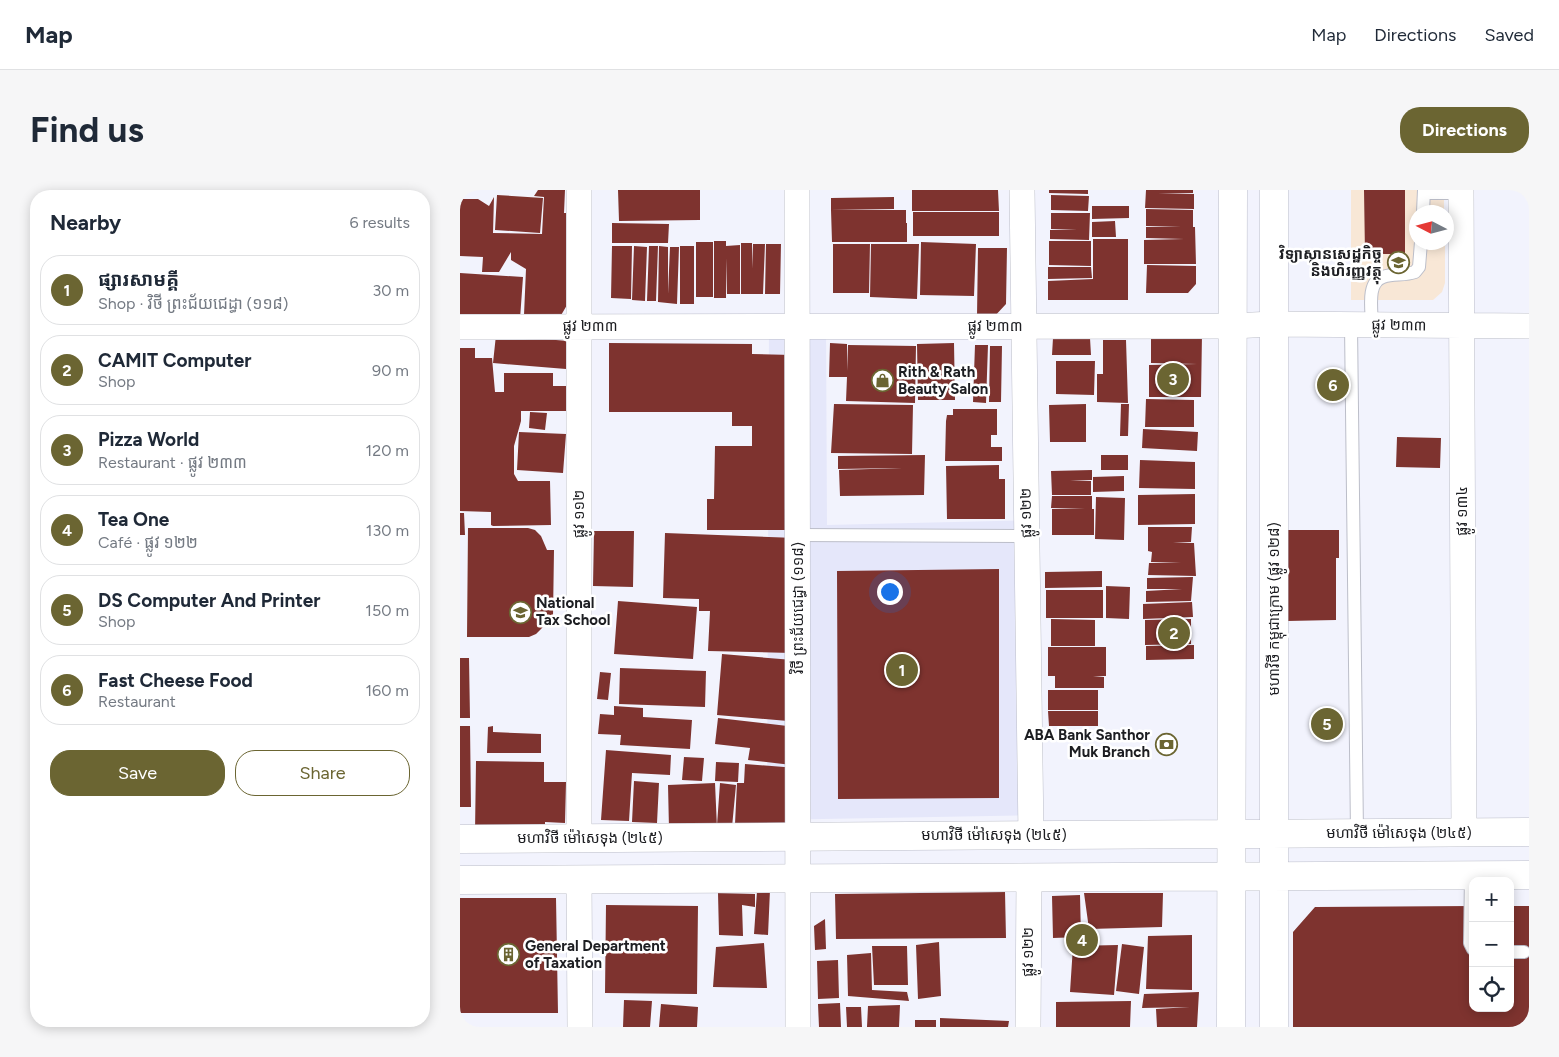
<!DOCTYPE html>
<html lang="en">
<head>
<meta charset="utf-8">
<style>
	body { margin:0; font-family:Figtree,"Noto Sans Khmer",sans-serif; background:#f6f6f7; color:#1f2937 }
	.controls { position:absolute; right:15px; bottom:15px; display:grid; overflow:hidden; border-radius:10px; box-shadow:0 2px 12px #0003 }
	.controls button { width:45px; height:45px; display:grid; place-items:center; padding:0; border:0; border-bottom:1px solid #e0e1e3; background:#fff; color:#1f2937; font:25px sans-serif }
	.compass { position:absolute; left:949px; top:15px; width:45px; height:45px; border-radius:50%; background:#fff; box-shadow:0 2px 12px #0003; rotate:276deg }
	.you { position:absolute; left:429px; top:401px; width:18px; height:18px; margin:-12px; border:4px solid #fff; border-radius:50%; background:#1a73e8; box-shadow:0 0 0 8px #1a73e833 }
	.badge { display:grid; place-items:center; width:32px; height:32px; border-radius:50%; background:#6b6532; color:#fff; font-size:16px; font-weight:700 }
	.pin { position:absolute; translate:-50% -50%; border:2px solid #fff; box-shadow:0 1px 5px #0006 }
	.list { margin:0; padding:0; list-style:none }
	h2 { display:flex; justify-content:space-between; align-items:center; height:65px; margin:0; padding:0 20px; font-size:21px }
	h2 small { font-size:16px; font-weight:400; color:#747a83 }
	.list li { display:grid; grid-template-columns:32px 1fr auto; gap:15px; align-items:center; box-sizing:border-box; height:70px; margin:0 10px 10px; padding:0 10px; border:1px solid #e0e1e3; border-radius:20px }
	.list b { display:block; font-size:19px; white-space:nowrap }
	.list p { margin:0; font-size:16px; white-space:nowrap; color:#747a83 }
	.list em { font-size:16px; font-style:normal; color:#747a83 }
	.actions { display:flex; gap:10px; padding:15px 20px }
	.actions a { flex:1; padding:11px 0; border:1px solid #6b6532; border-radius:20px; text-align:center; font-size:18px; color:#6b6532 }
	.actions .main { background:#6b6532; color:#fff }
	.icon { flex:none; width:28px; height:28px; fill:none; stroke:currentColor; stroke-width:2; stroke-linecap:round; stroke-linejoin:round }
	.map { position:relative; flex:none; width:1069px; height:837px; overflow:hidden; border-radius:20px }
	header { display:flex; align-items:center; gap:30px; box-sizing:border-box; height:70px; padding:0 25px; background:#fff; border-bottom:1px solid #e0e1e3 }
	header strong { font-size:24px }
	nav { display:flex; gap:28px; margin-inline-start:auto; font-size:18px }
	.intro { display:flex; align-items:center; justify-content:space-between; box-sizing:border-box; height:120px; padding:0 30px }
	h1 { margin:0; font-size:35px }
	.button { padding:12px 22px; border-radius:20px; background:#6b6532; color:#fff; font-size:18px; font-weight:700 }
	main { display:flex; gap:30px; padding:0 30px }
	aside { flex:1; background:#fff; border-radius:20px; box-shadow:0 2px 12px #0003 }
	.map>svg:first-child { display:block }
</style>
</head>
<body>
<header>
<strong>Map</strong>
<nav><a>Map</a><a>Directions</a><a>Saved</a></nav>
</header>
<div class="intro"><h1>Find us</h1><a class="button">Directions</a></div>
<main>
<aside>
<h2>Nearby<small>6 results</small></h2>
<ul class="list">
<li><span class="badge">1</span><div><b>ផ្សារសាមគ្គី</b><p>Shop · វិថី ព្រះជ័យជេដ្ធា (១១៨)</p></div><em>30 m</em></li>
<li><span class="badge">2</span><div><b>CAMIT Computer</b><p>Shop</p></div><em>90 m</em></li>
<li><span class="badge">3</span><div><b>Pizza World</b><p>Restaurant · ផ្លូវ ២៣៣</p></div><em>120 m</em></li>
<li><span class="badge">4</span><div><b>Tea One</b><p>Café · ផ្លូវ ១២២</p></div><em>130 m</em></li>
<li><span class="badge">5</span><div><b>DS Computer And Printer</b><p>Shop</p></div><em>150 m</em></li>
<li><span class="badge">6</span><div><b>Fast Cheese Food</b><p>Restaurant</p></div><em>160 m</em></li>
</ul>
<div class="actions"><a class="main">Save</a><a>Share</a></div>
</aside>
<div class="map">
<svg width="1069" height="837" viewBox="0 0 1069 837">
	<rect width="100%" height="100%" fill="#f2f3fd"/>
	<path fill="#e5e7fa" d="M309 131H366L367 335 576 330 580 625 307 630Z"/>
	<path fill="#f8e7d6" d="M891 0H984V22H956V52L985 53V93L982 102 973 110H891Z"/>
	<path fill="#7e332f" d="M78 0H105L104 23H107L114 103 100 127 64 125 66 79 51 70V62L39 82H22L23 67 0 66V9H18L29 16 34 7 33 43 82 44 84 7 74 6Z
		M158 0H240V30L159 31Z
		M452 0H538L539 21H452Z
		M589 0H628V4L589 3Z
		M686 0H733V3H698L734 4V19L685 18Z
		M904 0H945V64H905Z
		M37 5 83 8 80 43 35 40Z
		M591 5 629 6 628 21 591 20Z
		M434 7V19L371 20V8Z
		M632 16H669V28L632 29Z
		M686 19 733 20V37H735L736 74H684V50L724 49 686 48V37L721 36H686Z
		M371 20H446V33H435H447V52H372Z
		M453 22H539V46H453Z
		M591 23H630L629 50 590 49V40H617L591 39Z
		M655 31 656 47H632V32Z
		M152 33 209 34 208 53H152Z
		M633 49H668V110H588V91L633 89Z
		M254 51H266V56L280 55V104H267L266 68V108H254Z
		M589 51H631V76L589 75Z
		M236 52H253V107H236Z
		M461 52 516 54 514 106 460 105Z
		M281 53H292V79L293 54H305L303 104H281Z
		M306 54H321L320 104H305Z
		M373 54H410L409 103H373Z
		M411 54H459L457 109 410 107Z
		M152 56H172L171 109 151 108Z
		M174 56 187 57 185 111 172 110Z
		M189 56H198L196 111H187Z
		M199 56 208 57V104L210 57H219L217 114 198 112Z
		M220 56H234V114H220Z
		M518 58H547L546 114 533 128 517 127Z
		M687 75 736 76V94L728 103H686Z
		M588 77H631L632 88 588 89Z
		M0 83 63 87 60 129 0 125Z
		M691 144H742L741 207H689V175L737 174 691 173Z
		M36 145 108 151 106 179 33 173Z
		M593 148H630L631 165H592Z
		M643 150H666L668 213 637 212V184H643Z
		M149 153 292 154V164L332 165 330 340H247V309H254L255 256H292V236H272V222H149Z
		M370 153 387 154V181L388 155 456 156 455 213 386 211 387 187H369Z
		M494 153 495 210H458L457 154Z
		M515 155H528L526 213 513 212Z
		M530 156H542L541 212H529Z
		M0 158H15V168H32L35 202H44V183H93V196H112V221H61V231L54 256V284L58 291H90L91 335 33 336 31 335V322L0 321Z
		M596 171H635L634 205 596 204Z
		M686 209 734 210V237H685Z
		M374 214 453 215 452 264 371 263Z
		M626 214V252H590L589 215Z
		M661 214H669L668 246H660Z
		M493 219H537V245H531V257H542V271H485L486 231 487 225H493Z
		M70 222 87 223 85 240 69 238Z
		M683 239 738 242 737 261 682 258Z
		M59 242 106 244 103 283 57 280Z
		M937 247 981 248 980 278 936 277Z
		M465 265 464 305 380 306 379 280 442 278 378 279V266Z
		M641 265H668V280H641Z
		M680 270 735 272V299L679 298Z
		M539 275V289H545V329H487L486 276Z
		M632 280V290H610L631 291V305H592L591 281Z
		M664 286V301L633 302V287Z
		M735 304V334L678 335V305Z
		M592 306H632V319H634V345H592V319H625L591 318Z
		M636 307 665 308 664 350 635 349Z
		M0 323H4L5 345H0Z
		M688 337H732L731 352 713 353H734L736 386 688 385 689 373H721L691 372 692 362 688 361Z
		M8 338H68L75 340 81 346 87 360H94L93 426H88L82 438 76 444 69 447H7Z
		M828 340H879V368H876V430L827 431Z
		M134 341H174L173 397 133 396Z
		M205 343 336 348 332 463 248 461 250 421H239V409L203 408Z
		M539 379V608L378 609 377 381Z
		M642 381V397L585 398V382Z
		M733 387 731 411 686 412V401L722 399H687V388Z
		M646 396 670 397 669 429 646 428Z
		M586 400H643V428H586Z
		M158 411 237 417 233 469 154 464Z
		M732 412 733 427 683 429V414Z
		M591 429 635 430V456H591Z
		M731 429V454L685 455V430Z
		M734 455V469L686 470V456Z
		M588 457H646V486H633L644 487V498H595V486H588Z
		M262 464 333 470 328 531 257 525Z
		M0 468H9L10 528H0Z
		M160 478 246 481 245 517 159 514Z
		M140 482 151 483 148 510 137 509Z
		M588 500H638V520H588Z
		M154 516 183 518V527L232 530 230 559 160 555 161 545 138 544 140 524 154 525Z
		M588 521H638V536H589Z
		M258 528 336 537 332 575 288 570 290 558 255 554Z
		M0 536H10L11 617H0Z
		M33 536V542L81 544V563H27L28 537Z
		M146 560 211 565 210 585 172 583 169 631 141 630Z
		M224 567 244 568 242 591 222 590Z
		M16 571 84 572V592H106L105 633 85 632V643L15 642Z
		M256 572 279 573 278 592 255 591Z
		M285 574 337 578 333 638 275 634 277 593H284Z
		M174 591 199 593 197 633 172 632Z
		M255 593 257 638 209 639 208 595Z
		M260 593 276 595 272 637 257 635Z
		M310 700 308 745 294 744 297 701Z
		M545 702 546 748 376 749 375 704Z
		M258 703 295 704V717L282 715 283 746 259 745Z
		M624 703H703L702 737 629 739Z
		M620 705 621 747 593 748 592 706Z
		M0 708H96L98 823H0Z
		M146 715 238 716 237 804 145 803Z
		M1013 716V818H1050V716H1069V837H833V742L855 717Z
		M365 729 366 759 355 760 354 736Z
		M732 745V800L686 799 688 746Z
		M479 752 481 806 458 809 456 755Z
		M304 753 307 798 253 797 256 757Z
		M662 754 684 757 679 804 656 801Z
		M658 755 654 805 610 802 613 756Z
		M412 756H447L448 795H414Z
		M411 763 412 800 447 802 449 811 388 806 387 765Z
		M378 770 379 808 358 809 357 771Z
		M739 802 737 837H697L696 819 730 817 682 818 684 804Z
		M164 810 192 811 190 837H163Z
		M671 811 670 837H596V812Z
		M380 813 381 837H359L358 814Z
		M201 814 238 817 237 837H199Z
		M440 815 439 837H407L408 816Z
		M386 817H401L402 837H387Z
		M480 828 549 831 548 837H480Z
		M455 830H476V837H455Z"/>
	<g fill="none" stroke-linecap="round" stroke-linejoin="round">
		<defs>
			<path id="lane" d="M964 3H1001
				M963 22 964 0
				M891 135 897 643
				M912 135C912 121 906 92 923 87 933 83 944 86 955 82L959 77 961 52
				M337 345 566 346
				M1011 685 1010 753 1013 759
				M1050 762H1064"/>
			<path id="street" d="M119 0V648
				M337 0 338 837
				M562 0 571 645
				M1001 0 1004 643
				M0 137 773 136 814 134 1069 136
				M119 689 120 837
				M568 837 569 687"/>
			<path id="secondary" d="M0 649 1069 642
				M0 690 1069 685
				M771 837 773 0
				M814 837V0"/>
		</defs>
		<use href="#lane" stroke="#bcbec9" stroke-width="14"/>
		<use href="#street" stroke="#bcbec9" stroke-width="26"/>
		<use href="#secondary" stroke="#bcbec9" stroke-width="29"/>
		<use href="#lane" stroke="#fff" stroke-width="12"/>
		<use href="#street" stroke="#fff" stroke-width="25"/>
		<use href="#secondary" stroke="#fff" stroke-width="28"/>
	</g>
	<defs>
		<symbol id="university-ring" viewBox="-11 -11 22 22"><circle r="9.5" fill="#fff" stroke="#6b6532" stroke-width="1.5"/><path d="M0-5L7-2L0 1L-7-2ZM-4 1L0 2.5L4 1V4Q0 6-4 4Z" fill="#6b6532"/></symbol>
		<symbol id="shop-ring" viewBox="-11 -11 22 22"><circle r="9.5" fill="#fff" stroke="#6b6532" stroke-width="1.5"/><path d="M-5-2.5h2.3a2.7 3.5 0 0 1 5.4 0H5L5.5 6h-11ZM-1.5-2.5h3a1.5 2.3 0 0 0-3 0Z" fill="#6b6532"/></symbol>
		<symbol id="bank-ring" viewBox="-11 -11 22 22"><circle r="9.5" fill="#fff" stroke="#6b6532" stroke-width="1.5"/><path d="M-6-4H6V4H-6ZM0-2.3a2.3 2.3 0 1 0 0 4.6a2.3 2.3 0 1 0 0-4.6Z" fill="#6b6532"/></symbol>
		<symbol id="building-ring" viewBox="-11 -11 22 22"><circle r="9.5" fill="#fff" stroke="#6b6532" stroke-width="1.5"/><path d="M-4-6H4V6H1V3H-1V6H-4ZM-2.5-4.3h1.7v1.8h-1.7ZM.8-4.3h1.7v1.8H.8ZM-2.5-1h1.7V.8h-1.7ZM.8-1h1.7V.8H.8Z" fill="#6b6532"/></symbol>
	</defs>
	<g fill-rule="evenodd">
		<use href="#university-ring" x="926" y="60" width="25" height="25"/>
		<use href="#shop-ring" x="410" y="178" width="25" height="25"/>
		<use href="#university-ring" x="48" y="410" width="25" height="25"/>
		<use href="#bank-ring" x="694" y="542" width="25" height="25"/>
		<use href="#building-ring" x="36" y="752" width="25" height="25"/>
	</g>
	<g text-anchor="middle" stroke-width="5" stroke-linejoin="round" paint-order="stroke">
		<g font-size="15" font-weight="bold" fill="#1d1e22" stroke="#fff" text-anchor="start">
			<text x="922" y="69" text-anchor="end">វិទ្យាស្ថានសេដ្ឋកិច្ច<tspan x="922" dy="17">និងហិរញ្ញវត្ថុ</tspan></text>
			<text x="438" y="187">Rith &amp; Rath<tspan x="438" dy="17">Beauty Salon</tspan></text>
			<text x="76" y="418">National<tspan x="76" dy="17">Tax School</tspan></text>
			<text x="690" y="550" text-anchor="end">ABA Bank Santhor<tspan x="690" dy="17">Muk Branch</tspan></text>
			<text x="65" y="761">General Department<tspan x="65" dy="17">of Taxation</tspan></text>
		</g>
		<g font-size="15" fill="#1d1e22" stroke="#fff">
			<text transform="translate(939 135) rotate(1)" y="5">ផ្លូវ ២៣៣</text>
			<text x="130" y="141">ផ្លូវ ២៣៣</text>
			<text x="535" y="141">ផ្លូវ ២៣៣</text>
			<text transform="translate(1002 321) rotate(-90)" y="5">ផ្លូវ ១៣៤</text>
			<text transform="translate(566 323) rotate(-91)" y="5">ផ្លូវ ១២២</text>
			<text transform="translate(119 324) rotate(-90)" y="5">ផ្លូវ ១១២</text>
			<text transform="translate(338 418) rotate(-90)" y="5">វិថី ព្រះជ័យជេដ្ធា (១១៨)</text>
			<text transform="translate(814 419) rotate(-90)" y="5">មហាវិថី កម្ពុជាក្រោម (ផ្លូវ ១២៨)</text>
			<text x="939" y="648">មហាវិថី ម៉ៅសេទុង (២៤៥)</text>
			<text x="534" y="650">មហាវិថី ម៉ៅសេទុង (២៤៥)</text>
			<text x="130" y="653">មហាវិថី ម៉ៅសេទុង (២៤៥)</text>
			<text transform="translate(568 762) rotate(-90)" y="5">ផ្លូវ ១២២</text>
		</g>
	</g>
</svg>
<div class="controls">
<button>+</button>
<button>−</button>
<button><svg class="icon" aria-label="locate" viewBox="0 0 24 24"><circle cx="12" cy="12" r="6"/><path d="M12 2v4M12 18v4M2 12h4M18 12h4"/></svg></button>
</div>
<svg class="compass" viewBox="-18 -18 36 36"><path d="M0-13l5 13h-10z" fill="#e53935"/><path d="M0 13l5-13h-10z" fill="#747a83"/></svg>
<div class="you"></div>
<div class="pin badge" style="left:442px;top:480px">1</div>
<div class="pin badge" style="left:714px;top:443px">2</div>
<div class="pin badge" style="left:713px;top:189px">3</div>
<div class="pin badge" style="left:622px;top:750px">4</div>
<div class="pin badge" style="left:867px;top:534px">5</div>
<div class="pin badge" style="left:873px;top:195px">6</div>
</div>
</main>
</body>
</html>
